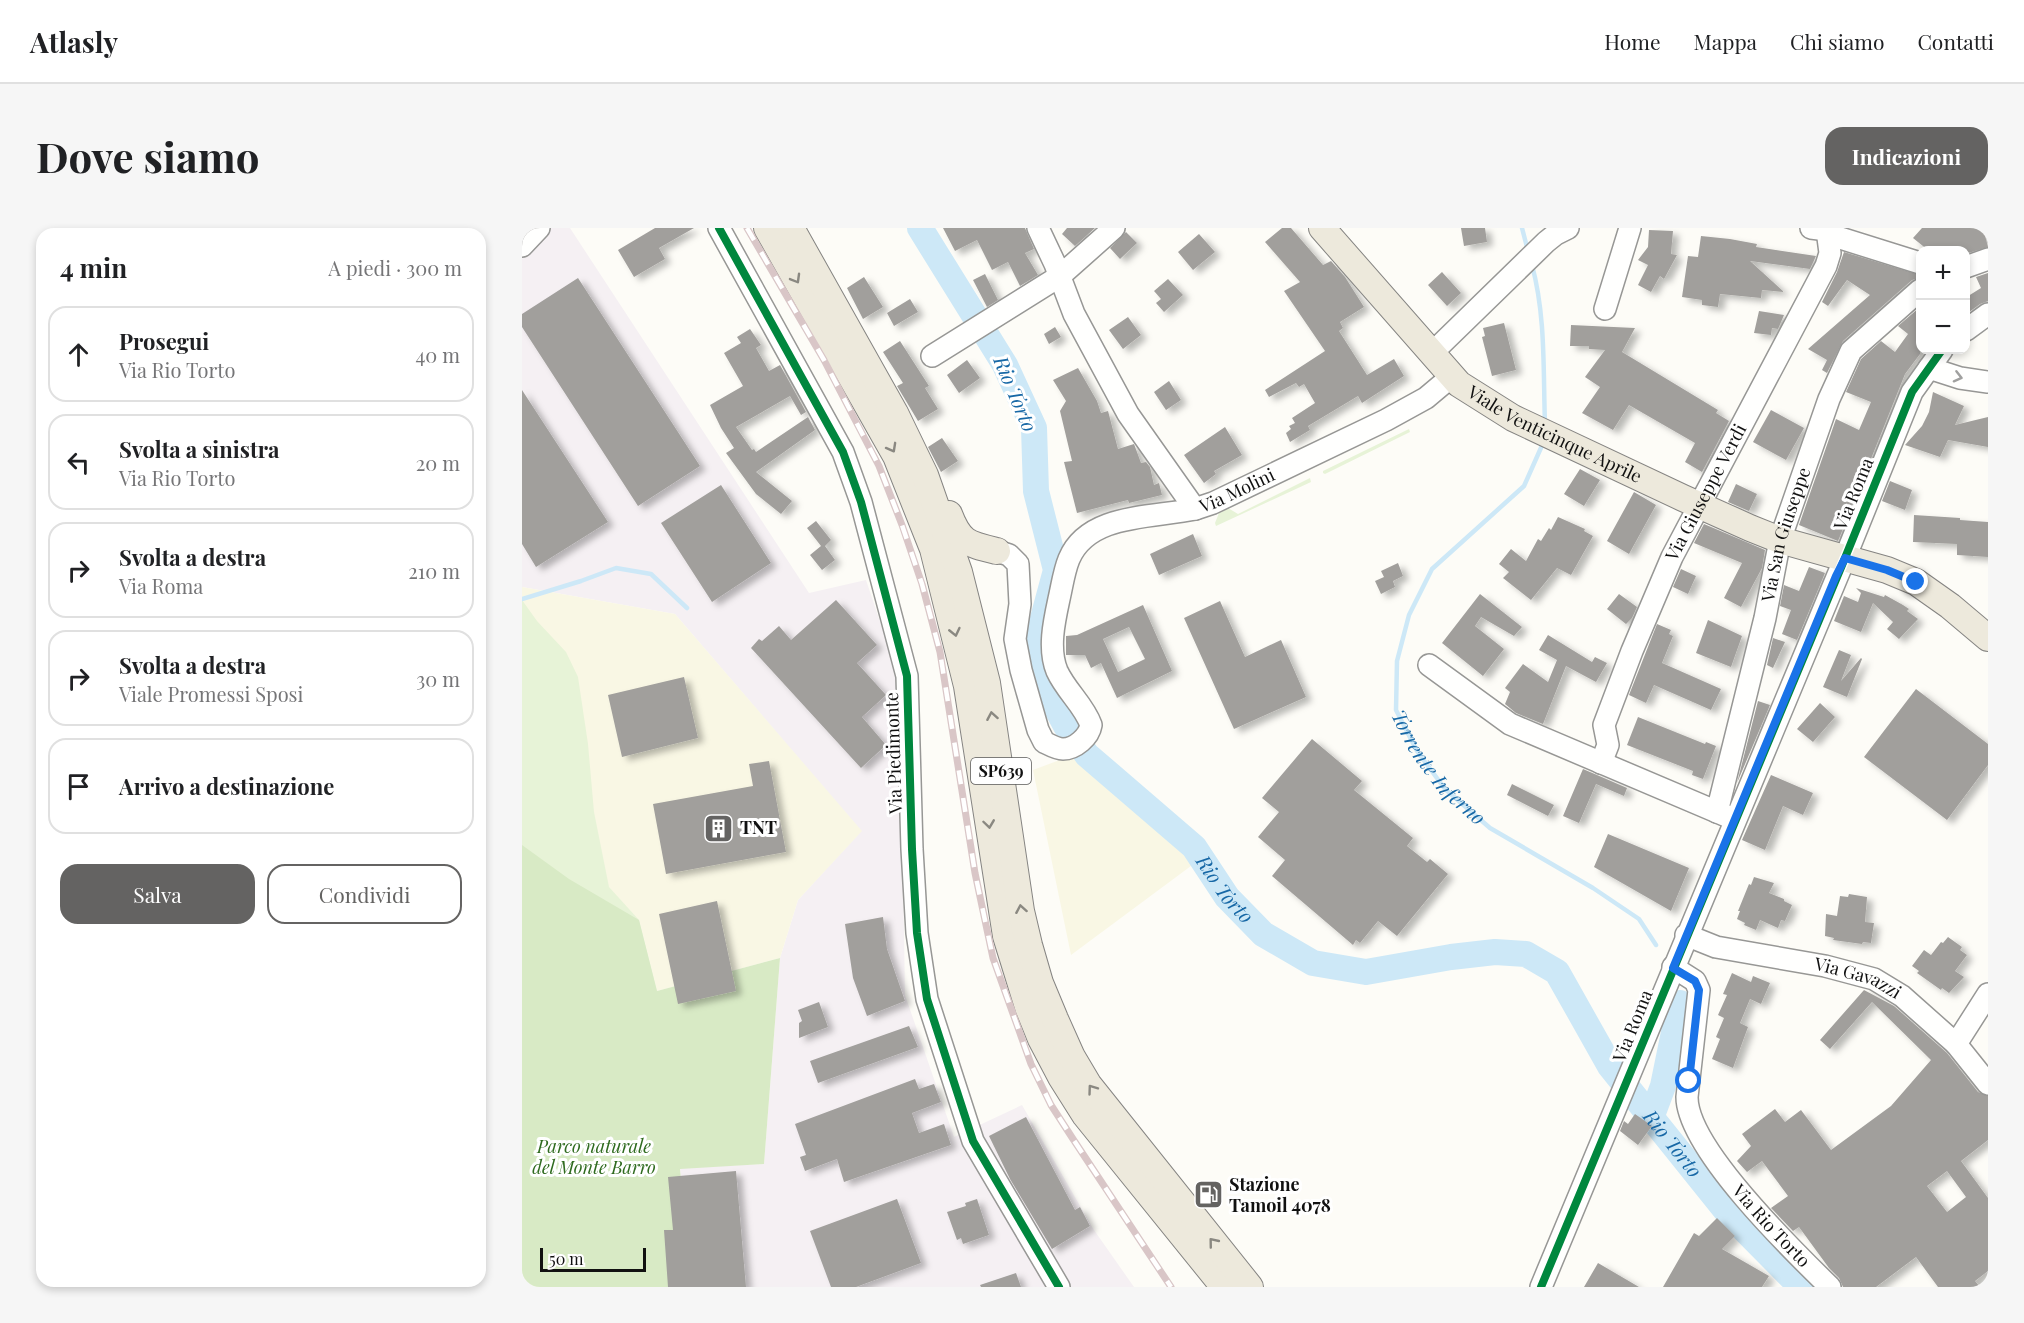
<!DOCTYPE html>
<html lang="it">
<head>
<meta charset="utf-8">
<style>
	body { margin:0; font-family:"Playfair Display",serif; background:#f6f6f6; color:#202124 }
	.controls { position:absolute; right:18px; top:18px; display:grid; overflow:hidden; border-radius:12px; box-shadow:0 3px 9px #0003 }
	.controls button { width:54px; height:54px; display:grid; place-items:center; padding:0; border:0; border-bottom:2px solid #e0e0e0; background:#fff; color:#202124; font:30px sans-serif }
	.scale { position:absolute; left:18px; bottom:15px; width:106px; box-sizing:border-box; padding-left:6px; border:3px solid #111; border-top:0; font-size:16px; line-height:21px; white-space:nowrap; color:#111; -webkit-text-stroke:4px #fff; paint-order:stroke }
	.stop { position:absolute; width:18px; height:18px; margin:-14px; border:4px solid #1a73e8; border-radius:50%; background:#fff }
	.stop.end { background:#1a73e8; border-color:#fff; box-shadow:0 2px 6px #0008 }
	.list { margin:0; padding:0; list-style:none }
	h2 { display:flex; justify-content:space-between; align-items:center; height:78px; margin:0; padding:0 24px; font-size:26px }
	h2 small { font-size:20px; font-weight:400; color:#757577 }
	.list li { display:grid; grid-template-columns:39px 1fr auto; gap:18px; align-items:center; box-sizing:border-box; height:96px; margin:0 12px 12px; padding:0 12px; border:2px solid #e0e0e0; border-radius:18px }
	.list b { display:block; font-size:22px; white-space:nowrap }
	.list p { margin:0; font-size:20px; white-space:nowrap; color:#757577 }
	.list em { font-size:20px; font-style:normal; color:#757577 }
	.actions { display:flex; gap:12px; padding:18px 24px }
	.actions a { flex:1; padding:14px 0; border:2px solid #646362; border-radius:18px; text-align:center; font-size:21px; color:#646362 }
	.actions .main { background:#646362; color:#fff }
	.icon { flex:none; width:33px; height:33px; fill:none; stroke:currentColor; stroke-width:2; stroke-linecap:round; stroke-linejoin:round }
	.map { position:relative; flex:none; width:1466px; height:1059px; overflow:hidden; border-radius:18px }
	header { display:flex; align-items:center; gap:36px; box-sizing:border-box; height:84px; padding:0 30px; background:#fff; border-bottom:2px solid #e0e0e0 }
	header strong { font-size:28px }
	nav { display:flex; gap:33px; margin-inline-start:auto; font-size:21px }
	.intro { display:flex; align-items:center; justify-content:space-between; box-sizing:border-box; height:144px; padding:0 36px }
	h1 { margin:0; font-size:42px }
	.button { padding:15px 27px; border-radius:18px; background:#646362; color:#fff; font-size:21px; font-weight:700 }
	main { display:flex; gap:36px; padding:0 36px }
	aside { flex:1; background:#fff; border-radius:18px; box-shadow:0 3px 9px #0003 }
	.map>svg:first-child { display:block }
</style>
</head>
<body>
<header>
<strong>Atlasly</strong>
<nav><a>Home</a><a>Mappa</a><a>Chi siamo</a><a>Contatti</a></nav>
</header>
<div class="intro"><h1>Dove siamo</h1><a class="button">Indicazioni</a></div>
<main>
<aside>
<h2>4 min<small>A piedi · 300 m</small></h2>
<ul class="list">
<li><svg class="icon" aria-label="ahead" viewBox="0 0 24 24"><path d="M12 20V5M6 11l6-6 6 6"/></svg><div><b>Prosegui</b><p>Via Rio Torto</p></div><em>40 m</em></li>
<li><svg class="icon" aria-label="left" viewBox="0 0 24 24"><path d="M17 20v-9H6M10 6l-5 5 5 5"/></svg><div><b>Svolta a sinistra</b><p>Via Rio Torto</p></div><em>20 m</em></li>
<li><svg class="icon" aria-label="right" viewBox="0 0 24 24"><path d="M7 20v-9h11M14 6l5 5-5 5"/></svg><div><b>Svolta a destra</b><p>Via Roma</p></div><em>210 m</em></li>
<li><svg class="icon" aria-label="right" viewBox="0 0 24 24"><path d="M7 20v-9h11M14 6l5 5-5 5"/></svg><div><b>Svolta a destra</b><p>Viale Promessi Sposi</p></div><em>30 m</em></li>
<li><svg class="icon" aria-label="arrive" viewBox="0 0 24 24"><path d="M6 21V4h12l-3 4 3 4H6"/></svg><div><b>Arrivo a destinazione</b></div></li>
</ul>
<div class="actions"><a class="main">Salva</a><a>Condividi</a></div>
</aside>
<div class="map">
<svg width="1466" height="1059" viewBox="0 0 1466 1059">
	<defs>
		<filter id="shadow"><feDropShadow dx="6" dy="4" stdDeviation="3" flood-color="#0004"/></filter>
	</defs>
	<rect width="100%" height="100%" fill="#fdfcf7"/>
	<path fill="#f5f0f3" d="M0 0H48L287 365 344 352 378 453 383 767 432 909 500 877 572 1002 612 1059H169L158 940 242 936 258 730 276 672 339 603 153 386 0 359Z"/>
	<path fill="#f9f7e4" d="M0 359 153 386 340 603 276 672 258 730 135 763 117 692 0 617Z
		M551 527 596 569 673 635 549 727 511 542Z"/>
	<path fill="#e7f3d7" d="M887 201 888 204 803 246 801 245V243Z
		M788 250 789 254 694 298 693 295 697 285 706 280 716 286Z
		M0 372 15 393 44 424 56 449 66 516 72 584 87 659 117 692 135 763 0 1059Z"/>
	<path fill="#d8eac5" d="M0 617 47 651 117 692 135 763 258 730 242 936 158 941 169 1059H0Z"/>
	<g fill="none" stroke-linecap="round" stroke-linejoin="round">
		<g stroke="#cde8f7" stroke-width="4.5">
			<path d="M1000 0 1006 23"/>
			<path d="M1010 37C1024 89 1021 143 1023 196"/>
			<path id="s1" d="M1022 213 1002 258 910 341 887 387 875 433 874 482 895 523 923 561 968 600 1071 660 1117 691 1134 717"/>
			<path d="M0 371 59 353 94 340 129 346 165 380"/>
		</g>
		<g stroke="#cde8f7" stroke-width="26">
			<path id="s2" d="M398 0 483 137 512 200 514 263 534 342 516 409 520 438 528 468 544 498 565 527 672 619 705 669 741 706 791 735 844 744 929 729 973 724 1004 726 1035 744 1088 838 1206 985 1279 1059"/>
			<path d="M1129 890 1141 858 1158 775"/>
		</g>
	</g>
	<path fill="#a19f9c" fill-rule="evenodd" filter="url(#shadow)" d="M133 0H172L137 20 143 31 112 49 96 22Z
		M421 0H503L512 21 503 25 516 47 498 58 486 34 470 42 455 12 433 23Z
		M545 0H573L553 18 540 6Z
		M760 0H769L801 37 809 33 823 49 842 79 818 94 821 100 817 103 845 147 872 131 882 148 840 175 836 168 786 198 788 202 768 214 764 205 769 201 767 198 773 195 770 190 793 175 782 156 777 159 774 155 747 169 743 162 803 123 762 63 778 54 743 14Z
		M939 0H963L965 14 942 18Z
		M1400 0H1461L1466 19 1443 26V22H1433L1429 20 1424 22H1406L1391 10Z
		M1127 2 1151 3 1149 26 1155 27 1142 51 1138 48 1129 64 1116 57 1126 37 1116 32 1126 19Z
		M604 4 615 15 598 31 588 20Z
		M677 6 693 24 671 42 656 24Z
		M1179 8 1208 11 1235 16 1234 19 1294 28 1288 41 1228 33 1262 64 1240 62 1239 70 1198 66 1196 79 1180 77V72L1160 69 1166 28 1176 29Z
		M1322 24 1398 47V50L1390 52 1321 113 1305 145 1300 142 1305 132 1286 121 1348 67 1325 52 1306 78 1300 74 1315 44Z
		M920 44 939 65 925 78 906 57Z
		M1466 45V73L1458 76 1443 87V70L1459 60 1454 49Z
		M463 46 476 72 465 79 451 52Z
		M342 49 361 79 341 91 325 60Z
		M56 50 178 238 116 278 0 99V86Z
		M646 51 661 67 642 84 634 75 639 71 632 63Z
		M388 71 396 84 372 98 365 85Z
		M1398 79V126L1383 146 1316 313 1277 297 1314 191 1337 202 1349 174 1324 164 1339 131 1359 113 1373 124 1386 106 1376 98Z
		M1237 83 1262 87 1256 101 1250 100 1249 107 1232 105Z
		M606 89 619 107 601 121 587 102Z
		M982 95 994 142 970 148 960 109 963 108 961 100Z
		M1049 97 1113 100 1100 124 1196 182 1194 185 1207 193 1180 244 1163 234 1173 215 1107 177 1091 202 1060 185 1078 159 1063 149 1083 122 1067 121V118H1048Z
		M533 99 539 109 527 116 522 106Z
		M228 101 239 117 234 120 247 143 258 137 284 184 279 187 268 168 214 199 230 222 232 221 234 224 286 189 293 202 234 244 270 273 259 286 234 266 204 225 212 220 199 200 188 177 221 158 202 125 219 115 215 109Z
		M378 113 407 158 403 160 416 181 396 193 375 158 381 155 361 124Z
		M445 132 458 150 437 165 425 147Z
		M556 140 575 173 579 185 586 183 596 221 612 216 619 235 624 234 628 239 632 257 637 255 640 267 607 275 606 272 555 285 542 234 550 233 538 183 544 173 531 152Z
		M647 153 659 172 644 182 632 164Z
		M0 162 86 294 14 339 0 316Z
		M1411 164 1442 178 1433 197 1466 189V219L1426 212 1418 229 1383 217 1400 198 1407 184Z
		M1249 182 1282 200 1264 232 1231 214Z
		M703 199 720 227 692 243 694 246 682 255 662 227Z
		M420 210 436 233 419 244 406 219Z
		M1058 241 1078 252 1062 278 1042 266Z
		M1368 253 1390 262 1383 282 1360 273Z
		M1214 256 1235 266 1227 283 1206 274Z
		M199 257 249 335 190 374 139 295Z
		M1112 264 1134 277 1107 326 1085 313Z
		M1392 287 1438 290V292L1466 294V329L1435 327V316L1391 314Z
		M1036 289 1063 301 1062 303 1071 308 1049 347 1035 340 1009 372 981 350 987 344 977 336 989 321 1004 333 1016 311 1019 313 1027 300 1029 302Z
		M294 293 309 312 303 318 313 332 300 342 288 327 299 318 285 300Z
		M1182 296 1243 322 1240 340 1219 379 1202 370 1220 335 1172 315Z
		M671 306 680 328 637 347 628 326Z
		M876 335 881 348 871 353 873 359 859 366 853 353 862 349 859 343Z
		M1287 339 1303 345 1275 412 1260 406 1269 382 1258 378 1262 357 1277 363Z
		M1159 341 1174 348 1166 366 1151 359Z
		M1334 360 1362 369 1363 367 1381 377 1387 381 1385 383 1396 391 1377 411 1365 401 1371 394 1351 375 1339 404 1312 393 1322 368 1336 374 1339 365Z
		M958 366 1000 399 992 408 959 389 953 398 982 421 961 448 920 415Z
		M1097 366 1115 379 1110 390 1104 396 1085 381Z
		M314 372 355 417 335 435 364 467 340 489 364 517 339 540 229 420 237 411 240 413 257 398 269 412Z
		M698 373 723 429 759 412 784 469 712 501 662 390Z
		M621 377 650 443 595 470 579 435 569 440 563 427H544V408L555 407ZM607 399 623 431 596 444 581 411Z
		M1186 392 1220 408 1209 439 1174 425Z
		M1135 396 1149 402 1147 406 1151 408 1140 435 1199 461 1189 482 1132 457 1124 475 1107 467Z
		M1026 407 1070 434 1073 429 1085 435 1074 454 1044 438 1021 496 994 485 983 476 988 464 983 460 1001 436 1026 454 1035 432 1017 422Z
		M1251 410 1263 414 1251 440 1245 437Z
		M1317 422 1329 427 1319 453 1339 430 1340 431 1325 469 1301 459Z
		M162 449 176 510 100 529 86 467Z
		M1394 461 1466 516V537L1425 592 1342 529Z
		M1236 473 1248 477 1215 555Z
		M1298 475 1313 489 1291 514 1275 501Z
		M1116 489 1183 516 1184 514 1194 518 1181 551 1170 547 1171 543 1105 517Z
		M790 511 840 553 832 562 891 610 885 618 905 634 908 631 926 646 875 708 856 693 838 715 834 712 831 717 750 648 763 632 736 609 757 584 740 570Z
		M247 533 264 624 144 646 131 576 231 558 227 536Z
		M1061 541 1105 560 1102 568 1074 556 1057 595 1041 588Z
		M1249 547 1291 565 1281 587 1261 578 1243 622 1220 612Z
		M990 556 1032 577 1026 588 985 567Z
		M1086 606 1167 640 1149 683 1072 639Z
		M1232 649 1252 655 1247 665 1262 671V673L1270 677 1263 693 1259 692 1256 700 1238 692 1234 702 1222 697 1223 695 1215 691 1218 683H1216L1227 656 1229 657Z
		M1327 666 1345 669 1343 694 1352 695 1349 715 1341 714 1340 716 1311 712 1312 710 1303 708 1304 686 1315 688 1318 668 1326 669Z
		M195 673 214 763 156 776 137 686Z
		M361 689 365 721 383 773 345 788 331 750 323 696Z
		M1426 709 1440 719 1438 722 1445 727 1433 743 1442 749 1427 765 1420 760 1419 762 1395 745 1397 743 1390 738 1402 722 1409 727 1419 714 1421 715Z
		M1210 745 1229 754 1231 748 1248 755 1239 776 1228 771 1218 795 1226 799 1211 840 1190 831 1198 811 1194 809 1202 790 1196 787 1205 767 1201 766Z
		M1342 762 1372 778 1425 825 1456 864 1466 868V912L1439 933 1466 970V1043L1453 1053 1458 1059H1416L1394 1029 1354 1059H1321L1317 1050 1307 1040 1277 999 1271 1003 1249 980 1266 968 1240 933 1225 944 1215 933 1229 918 1220 906 1253 881 1263 894 1279 882 1309 922 1369 878 1409 832 1350 774 1308 821 1298 812ZM1425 943 1444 969 1425 984 1405 958Z
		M297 774 306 799 277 810V795L280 793 276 782Z
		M387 798 396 819 296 855 288 833Z
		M393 851 397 861 412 856 419 874 390 885 397 905 422 896 429 917 322 954 315 931 283 943 278 929 284 927 273 896Z
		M1113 886 1130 898 1116 917 1098 903 1102 893 1106 896Z
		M504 889 553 982 558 979 568 998 530 1021 488 951 467 908Z
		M214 943 224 1059H146L142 1002H151L146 949Z
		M375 971 399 1035 334 1059H309L288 1003Z
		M455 971 467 1007 441 1016 439 1010 435 1012 425 984 444 978 443 975Z
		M1195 990 1213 1008 1200 1021 1247 1048 1240 1059H1141L1172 1005 1177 1008Z
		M1076 1035 1117 1059H1062Z
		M494 1045 499 1059H459L458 1057Z"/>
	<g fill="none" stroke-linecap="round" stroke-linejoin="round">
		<defs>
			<g id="minor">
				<path d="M197 0 321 224 339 274 385 448 390 621 395 705 405 771 451 913 537 1059"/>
				<path id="s3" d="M516 0 533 36 552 86 606 186 673 281 691 275 864 192 904 170 929 149"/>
				<path d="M1289 0 1305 2 1315 9 1398 35"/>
				<path d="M0 18 17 0"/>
				<path d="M1444 39 1466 31"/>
				<path d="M1083 81 1108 0"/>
				<path d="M1444 102 1466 86"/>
				<path d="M910 125 1024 14 1034 6 1046 0"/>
				<path d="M410 128 538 48 592 0"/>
				<path d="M1407 140 1438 150 1466 154"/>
				<path d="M475 323 487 327 496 336 498 376 493 411 499 442 516 502 522 514C528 517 535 521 541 521 553 521 567 509 569 497 562 477 544 463 535 443 526 421 532 394 537 371 540 358 542 343 547 331 566 285 631 290 673 281"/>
				<path d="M907 437 988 496 1207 589"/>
				<path id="s4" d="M1079 535 1086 517 1082 497 1110 423 1150 329 1304 38 1308 25 1305 2"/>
				<path id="s5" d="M1195 584 1243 390 1258 312 1307 171 1329 123 1398 62"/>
				<path id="s6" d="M1164 707 1194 719 1303 738 1352 751 1380 768 1434 816 1466 766"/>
				<path id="s7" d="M1151 739 1173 753 1177 762 1165 869C1165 920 1271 1023 1308 1059"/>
				<path d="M1434 816 1466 856"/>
				<path d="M1019 1059 1323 330 1390 164 1420 122"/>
			</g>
			<g id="major">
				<path d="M245 0 374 228 411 321 445 458 484 708 506 779 519 811 539 849 563 887 702 1059"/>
				<path d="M269 0 373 185 403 247 437 344 465 455 499 683 507 717 518 755 533 791 550 829 566 856 728 1059"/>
				<path id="s8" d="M800 0 937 156 991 190 1161 270 1228 300 1258 312 1365 342 1394 354 1428 378 1466 410"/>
				<path d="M427 286C438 315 446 316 475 323"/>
			</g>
		</defs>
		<use href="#minor" stroke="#979795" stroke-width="24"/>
		<use href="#major" stroke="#858482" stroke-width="28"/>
		<use href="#minor" stroke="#fffffe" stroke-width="21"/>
		<use href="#major" stroke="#ede9dc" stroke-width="26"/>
		<defs>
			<path id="rail" d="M225 0 302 132 357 238 380 297 400 356 418 424 453 645 471 730 509 836 529 877 551 911 649 1059"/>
		</defs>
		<use href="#rail" stroke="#d9c6c7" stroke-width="7"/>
		<use href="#rail" stroke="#fff" stroke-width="4.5" stroke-dasharray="14" stroke-linecap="butt"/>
		<defs>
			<path id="cycleway" d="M197 0 321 224 339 274 385 448 390 621 395 705 405 771 451 913 537 1059
				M1019 1059 1323 330 1390 164 1420 122"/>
		</defs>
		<use href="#cycleway" stroke="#fff" stroke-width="11"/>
		<use href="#cycleway" stroke="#00873e" stroke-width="8"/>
	</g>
	<defs><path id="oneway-chevron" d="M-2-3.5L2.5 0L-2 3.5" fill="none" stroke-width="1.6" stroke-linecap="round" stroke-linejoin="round" transform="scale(1.5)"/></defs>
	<g stroke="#8a8881">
		<use href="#oneway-chevron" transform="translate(274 51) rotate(60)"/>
		<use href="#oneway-chevron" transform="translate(370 220) rotate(61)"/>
		<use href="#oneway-chevron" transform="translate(433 404) rotate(77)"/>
		<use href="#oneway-chevron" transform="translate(470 488) rotate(-100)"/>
		<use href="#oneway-chevron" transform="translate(467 596) rotate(82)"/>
		<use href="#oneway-chevron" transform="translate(499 681) rotate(-100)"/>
		<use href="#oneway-chevron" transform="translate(570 861) rotate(-126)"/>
		<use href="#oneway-chevron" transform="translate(691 1014) rotate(-129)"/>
	</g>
	<use stroke="#a0a09f" href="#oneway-chevron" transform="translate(1436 149) rotate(14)"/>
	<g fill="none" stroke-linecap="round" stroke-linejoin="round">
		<path stroke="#1a73e8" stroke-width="8" d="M1167 853 1177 762 1173 753 1151 740 1314 348 1323 330 1365 342 1394 354"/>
	</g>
	<defs>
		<symbol id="building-square" viewBox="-11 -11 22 22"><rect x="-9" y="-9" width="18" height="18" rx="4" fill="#646362" stroke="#fff"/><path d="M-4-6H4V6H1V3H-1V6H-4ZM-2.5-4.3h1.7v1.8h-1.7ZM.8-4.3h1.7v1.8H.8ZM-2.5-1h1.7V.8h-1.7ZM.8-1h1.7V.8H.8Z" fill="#fff"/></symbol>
		<symbol id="fuel-square" viewBox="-11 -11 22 22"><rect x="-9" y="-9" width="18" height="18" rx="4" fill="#646362" stroke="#fff"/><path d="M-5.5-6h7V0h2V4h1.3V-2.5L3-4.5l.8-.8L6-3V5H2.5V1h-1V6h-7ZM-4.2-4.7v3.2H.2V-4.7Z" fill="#fff"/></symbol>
	</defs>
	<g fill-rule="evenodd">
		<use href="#building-square" x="180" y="584" width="33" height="33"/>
		<use href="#fuel-square" x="670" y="950" width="33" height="33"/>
	</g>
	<g text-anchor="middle" stroke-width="6" stroke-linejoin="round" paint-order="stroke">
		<rect fill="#fff" stroke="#585858" stroke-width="1.5" x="449" y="530" width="60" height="26" rx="4.5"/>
		<g font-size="16" font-weight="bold" fill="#111">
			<text x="479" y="549">SP639</text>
		</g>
		<g font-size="18" fill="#111" stroke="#fff">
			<text dy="6" stroke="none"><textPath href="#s8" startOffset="316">Viale Venticinque Aprile</textPath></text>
			<text dy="6" stroke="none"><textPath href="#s3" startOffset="369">Via Molini</textPath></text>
			<text dy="6" stroke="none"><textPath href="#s4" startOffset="294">Via Giuseppe Verdi</textPath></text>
			<text transform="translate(1332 266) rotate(-68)" y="6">Via Roma</text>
			<text dy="6" stroke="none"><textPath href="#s5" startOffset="286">Via San Giuseppe</textPath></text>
			<text transform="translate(372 525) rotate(-92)" y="6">Via Piedimonte</text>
			<text dy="6" stroke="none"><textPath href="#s6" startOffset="178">Via Gavazzi</textPath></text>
			<text transform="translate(1111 798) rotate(-68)" y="6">Via Roma</text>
			<text dy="6" stroke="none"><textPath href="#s7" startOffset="300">Via Rio Torto</textPath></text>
		</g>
		<g font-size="18" font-weight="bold" fill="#111" stroke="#fff" text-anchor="start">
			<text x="218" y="606">TNT</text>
			<text x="707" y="963">Stazione<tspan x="707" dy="21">Tamoil 4078</tspan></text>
		</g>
		<g font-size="18" font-style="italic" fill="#2f6b1f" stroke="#fff">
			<text x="72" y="925">Parco naturale<tspan x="72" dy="21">del Monte Barro</tspan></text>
		</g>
		<g font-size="20" font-style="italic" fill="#1768a6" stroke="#fff">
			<text transform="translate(493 166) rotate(67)" y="7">Rio Torto</text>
			<text dy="7" stroke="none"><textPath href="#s1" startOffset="393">Torrente Inferno</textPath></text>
			<text dy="7" stroke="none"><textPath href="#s2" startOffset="768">Rio Torto</textPath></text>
			<text dy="7" stroke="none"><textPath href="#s2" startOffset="1344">Rio Torto</textPath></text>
		</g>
	</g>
</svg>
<div class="controls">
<button>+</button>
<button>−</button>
</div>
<div class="scale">50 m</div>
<div class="stop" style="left:1167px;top:853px"></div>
<div class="stop end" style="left:1394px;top:354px"></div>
</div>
</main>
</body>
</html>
